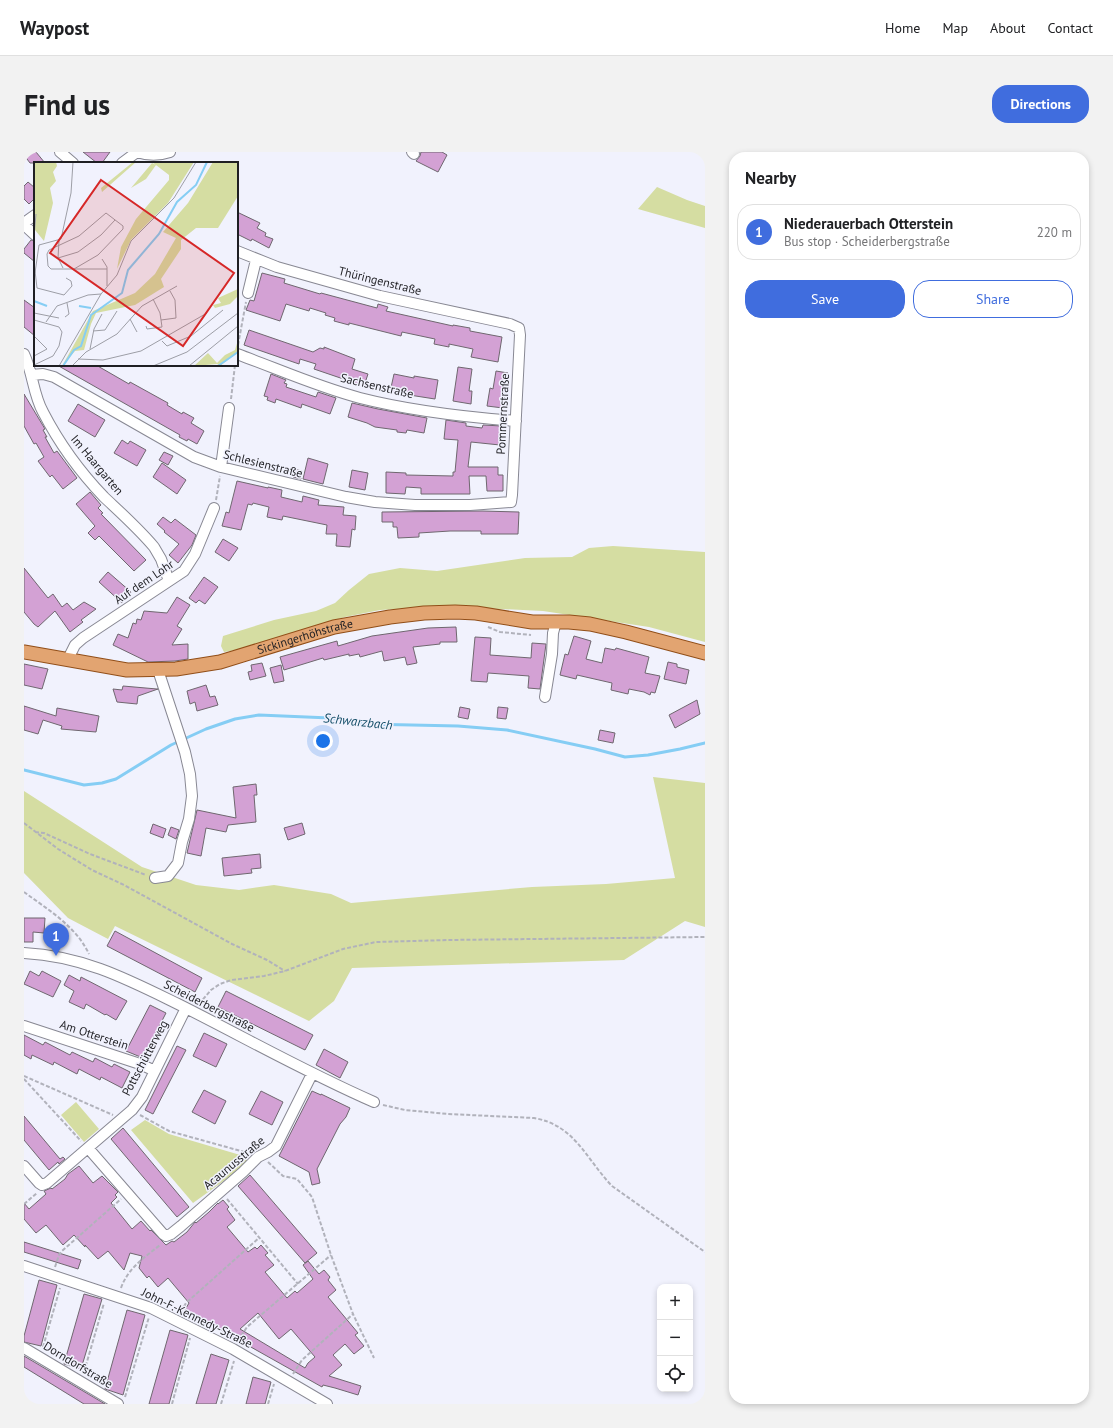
<!DOCTYPE html>
<html lang="en">
<head>
<meta charset="utf-8">
<style>
	body { margin:0; font-family:"PT Sans",sans-serif; background:#f2f2f2; color:#202124 }
	.controls { position:absolute; right:12px; bottom:12px; display:grid; overflow:hidden; border-radius:8px; box-shadow:0 2px 6px #0003 }
	.controls button { width:36px; height:36px; display:grid; place-items:center; padding:0; border:0; border-bottom:1px solid #e0e0e0; background:#fff; color:#202124; font:20px sans-serif }
	.you { position:absolute; left:299px; top:589px; width:14px; height:14px; margin:-10px; border:3px solid #fff; border-radius:50%; background:#1a73e8; box-shadow:0 0 0 6px #1a73e833 }
	.badge { display:grid; place-items:center; width:26px; height:26px; border-radius:50%; background:#406dde; color:#fff; font-size:13px; font-weight:700 }
	.pin { position:absolute; translate:-50% -33px; filter:drop-shadow(0 1px 2px #0008) }
	.pin::after { content:''; position:absolute; top:21px; width:14px; height:12px; background:inherit; clip-path:polygon(0 0,100% 0,50% 100%) }
	.list { margin:0; padding:0; list-style:none }
	h2 { display:flex; justify-content:space-between; align-items:center; height:52px; margin:0; padding:0 16px; font-size:17px }
	h2 small { font-size:13px; font-weight:400; color:#757577 }
	.list li { display:grid; grid-template-columns:26px 1fr auto; gap:12px; align-items:center; box-sizing:border-box; height:56px; margin:0 8px 8px; padding:0 8px; border:1px solid #e0e0e0; border-radius:16px }
	.list b { display:block; font-size:15px; white-space:nowrap }
	.list p { margin:0; font-size:13px; white-space:nowrap; color:#757577 }
	.list em { font-size:13px; font-style:normal; color:#757577 }
	.actions { display:flex; gap:8px; padding:12px 16px }
	.actions a { flex:1; padding:9px 0; border:1px solid #406dde; border-radius:16px; text-align:center; font-size:14px; color:#406dde }
	.actions .main { background:#406dde; color:#fff }
	.icon { flex:none; width:22px; height:22px; fill:none; stroke:currentColor; stroke-width:2; stroke-linecap:round; stroke-linejoin:round }
	.map { position:relative; flex:none; width:681px; height:1252px; overflow:hidden; border-radius:16px }
	header { display:flex; align-items:center; gap:24px; box-sizing:border-box; height:56px; padding:0 20px; background:#fff; border-bottom:1px solid #e0e0e0 }
	header strong { font-size:19px }
	nav { display:flex; gap:22px; margin-inline-start:auto; font-size:14px }
	.intro { display:flex; align-items:center; justify-content:space-between; box-sizing:border-box; height:96px; padding:0 24px }
	h1 { margin:0; font-size:28px }
	.button { padding:10px 18px; border-radius:16px; background:#406dde; color:#fff; font-size:14px; font-weight:700 }
	main { display:flex; gap:24px; padding:0 24px }
	aside { flex:1; background:#fff; border-radius:16px; box-shadow:0 2px 6px #0003 }
	.map>svg:first-child { display:block }
</style>
</head>
<body>
<header>
<strong>Waypost</strong>
<nav><a>Home</a><a>Map</a><a>About</a><a>Contact</a></nav>
</header>
<div class="intro"><h1>Find us</h1><a class="button">Directions</a></div>
<main>
<div class="map">
<svg width="681" height="1252" viewBox="0 0 681 1252">
	<rect width="100%" height="100%" fill="#f1f2fd"/>
	<path fill="#d5dda2" d="M633 35 663 48 681 54V76L614 57Z
		M589 394 681 400V490L625 475 519 459 435 455 390 456 356 458 321 465 212 498 200 500 197 494 199 484 250 468 292 459 311 451 325 438 345 422 376 416 413 419 501 406 548 405 565 396Z
		M629 625 681 631V775L661 769 600 808 328 816 310 849 285 869 91 774 84 787 44 766 0 721V639L118 715 172 733 215 738 250 733 307 742 327 751 508 735 582 732 651 726Z
		M52 950 75 977 60 990 37 963Z
		M121 968 145 982 223 1005 222 1013 169 1051 107 978Z"/>
	<g fill="none" stroke-linecap="round" stroke-linejoin="round">
		<path stroke="#85cdf4" stroke-width="3" d="M0 618 60 633 78 631 92 627 147 593 182 577 211 567 235 563 306 566 341 572 434 574 483 578 571 597 601 605 624 603 656 597 681 591"/>
	</g>
	<path fill="#d3a1d4" stroke="#6f676f" fill-rule="evenodd" d="M0 0H12L21 11H6L0 3Z
		M59 0H86L78 11H73Z
		M397 0H418L423 3 414 20 392 9 396 4Z
		M4 30 11 36V46L5 52 0 47V34Z
		M213 60 236 71 233 76 242 81 241 84 249 87 245 96 228 87 227 89 213 82Z
		M7 88 11 89V110L0 101V97Z
		M238 121 261 127 260 131 296 142 297 141 353 156 354 152 364 155 362 159 429 174V173L446 176V179L478 185 474 210 447 205 449 197 425 192V195L410 192 411 187 378 180 377 184 325 171V173L310 169 311 166 301 163 302 161 286 156 285 159 262 152 256 169 222 158 226 148 230 149Z
		M0 148 11 156V184L0 175Z
		M225 178 289 200 296 196 300 197V195L331 207 328 217 344 222 340 234 290 217 292 212 276 207 275 212 220 193Z
		M33 213H72L105 232 106 230 144 251 143 253 158 262 159 260 170 266 167 271 180 279 173 292 164 287 163 289 155 285 156 283Z
		M434 215 448 217 445 239H448L447 252 429 249Z
		M472 219 484 221 479 256 463 254 466 236 469 237Z
		M247 222 262 228 260 231 263 232 262 235 292 245 294 240 312 246 306 262 278 252 277 256 252 247 251 251 243 248 244 245 240 244Z
		M370 222 390 226V224L414 228 411 247 366 240Z
		M0 242 21 277 19 278 23 285H21L30 301 33 299 53 326 39 337 28 323 26 325 14 309 20 305 12 291 10 292 0 274Z
		M328 251 354 257 403 266 400 281 383 278 382 281 373 280V278L351 275 343 271 324 265Z
		M54 252 81 268 71 285 44 269Z
		M422 268 442 271V274L458 276 459 273 478 274 476 293 447 290 444 315H474V323H479V339H463L462 324H445L446 342H397V336L382 335 381 342 362 341V320L382 321V323L429 324V320H431L434 288 420 287Z
		M98 288 104 292 106 289 122 298 113 314 90 301Z
		M140 300 149 304 144 313 135 308Z
		M284 306 304 312 299 332 279 327Z
		M138 311 162 328 153 342 129 325Z
		M270 317 278 319 277 327 269 325Z
		M328 318 344 321 341 338 325 335Z
		M213 329 244 336V335L258 338 257 345 278 350 279 344 295 348 294 353 320 355 319 363 332 364 331 378 328 377 326 395 312 394 313 382H302L303 373 259 364 258 368 243 365 245 355 229 351 228 353 224 352 217 378 198 374 202 360 205 361Z
		M66 340 77 353 74 356 79 361 77 362 122 408 110 419 75 384 71 388 64 381 71 374 52 352Z
		M458 359 495 360 494 382H457V379H426L395 381V385L374 386 373 375H369V370H358V360Z
		M139 365 147 371 151 367 172 383 168 393 154 411 145 403 155 392 140 380 141 379 133 372Z
		M199 387 214 396 205 409 191 400Z
		M0 416 24 446 29 442 38 455 43 451 49 458 60 450 72 457 57 468 59 470 46 480 31 459 14 475 10 472 0 460Z
		M84 420 107 440 98 451 75 430Z
		M180 425 194 435 181 452 175 448 172 451 165 446Z
		M153 445 166 453 153 474 158 477 148 493 164 492V507L151 509 124 510 89 493 94 482 104 486 109 471 112 472 113 467 117 468 120 459 143 461Z
		M432 475 433 490H416V492L389 495 393 511 383 513 381 505 360 509 358 499 336 505 335 502 325 504V502L300 508 299 506 260 518 256 505 313 489 314 494 348 484 404 476Z
		M550 484 567 489 562 507 578 511 581 496 591 498 592 496 625 505 621 521 636 524 631 541 627 540 626 543 620 540 605 537 604 542 587 538 588 531 553 523 552 527 536 523 541 502 544 503Z
		M451 485 467 486 466 503 507 506 508 491 522 492 516 537 504 536 505 524 464 521 463 530 447 529Z
		M644 510 653 512V515L665 518 662 532 640 527Z
		M238 511 242 524 226 528 224 520 228 519 227 513Z
		M0 512 24 517 18 537 0 533Z
		M257 513 260 529 250 531 246 516Z
		M182 533 186 545 191 544 194 553 173 559 171 550 166 552 163 539Z
		M99 534 133 537H134L114 544 113 552 93 550 89 537 98 538Z
		M673 548 676 562 651 576 645 563Z
		M0 554 32 564 33 556 75 564 72 580 37 577 38 574 19 568 14 582 0 578Z
		M436 555 446 557 444 567 434 565Z
		M474 555 484 556 482 567 473 566Z
		M576 578 591 581 589 591 574 588Z
		M232 632 233 643H230L232 670 204 673 202 680 182 676 177 704 163 701 173 658 212 666 209 635Z
		M278 671 281 682 264 688 260 676Z
		M129 672 142 677 139 686 126 681Z
		M147 675 155 678 152 687 144 683Z
		M236 702 237 716 227 717 228 721 200 724 198 706Z
		M0 766H21L20 781 9 780V790H0Z
		M91 779 178 826 171 840 83 794Z
		M6 819 15 824 18 819 37 829 29 845 0 832Z
		M45 823 56 829 57 825 103 849 92 868 82 862 81 863 62 852 60 857 45 850 50 839 40 833Z
		M202 839 289 883 281 898 194 855Z
		M126 853 142 861 119 906 102 899Z
		M180 881 203 892 192 915 169 904Z
		M0 883 19 893 21 890 46 903 48 900 69 910 71 906 88 915 90 912 106 920 98 936 77 925 76 928 55 917 53 922 30 910 29 913 8 903 7 907 0 903Z
		M153 894 162 898 129 962 121 958Z
		M300 897 324 910 316 926 292 913Z
		M180 938 202 949 191 972 168 960Z
		M237 939 259 950 248 973 225 962Z
		M288 939 297 943V942L326 956 322 965 316 972 293 1017 296 1031 288 1033 285 1020 255 1004Z
		M0 964 36 1007 39 1005 41 1007 35 1012 34 1010 25 1018 0 988Z
		M99 976 165 1055 153 1065 87 987Z
		M55 1014 69 1031 78 1024 94 1040 91 1043 93 1045 87 1051 108 1077 117 1069 126 1079 127 1078 142 1093 148 1089 150 1090 163 1080 171 1070 172 1071 185 1060 194 1051V1052L199 1048 205 1055 203 1057 211 1068 203 1075 224 1100 231 1095 233 1097 237 1093 244 1101 241 1103 250 1113 241 1120 263 1146 271 1139 273 1141 289 1127 279 1113 284 1109 295 1122 300 1118 306 1125 304 1128 312 1138 304 1145 334 1181 331 1183 340 1194 330 1202 321 1192 309 1203 318 1213 305 1224 337 1234 334 1243 311 1236 299 1233 298 1235 161 1158 165 1151 144 1126 134 1135 125 1124 123 1126 115 1116 118 1104 106 1101 100 1118 84 1099 74 1107 61 1093V1095L50 1083 39 1093 22 1073 12 1081 0 1067V1051L5 1057 22 1042 20 1039 27 1036 28 1037 41 1027 44 1022ZM234 1161 255 1187 267 1177 291 1205 284 1211 281 1216 216 1177Z
		M226 1023 293 1101 281 1111 214 1034Z
		M0 1090 57 1108 54 1117 0 1100Z
		M15 1128 33 1133 17 1194 0 1190V1184Z
		M60 1142 78 1147 57 1217 40 1212Z
		M103 1158 121 1163 99 1243 81 1237Z
		M146 1178 164 1183 145 1252H125Z
		M187 1202 205 1208 192 1252H172Z
		M0 1204 81 1252H60L0 1215Z
		M229 1225 247 1230 241 1252H222Z"/>
	<g fill="none" stroke-linecap="round" stroke-linejoin="round">
		<defs>
			<path id="minor" d="M36 0 49 11
				M113 0C125 4 134 4 146 0
				M388 0 390 2
				M98 11 113 0
				M0 71 11 63
				M0 73 11 83
				M224 141 232 108
				M0 202C9 221 9 242 19 260 35 291 56 320 80 345 97 361 115 377 130 395L137 407 145 429
				M213 202C254 217 294 235 336 246 387 259 440 265 492 269
				M7 223 19 222 30 225 170 305 197 315 322 345 351 350 391 353H446L487 350 488 343 496 183 495 176 486 172 356 144 253 115 213 99
				M197 315 205 256
				M44 507 51 493 59 486 160 419 171 402 190 356
				M521 545 528 502 529 481 532 470
				M131 726 144 724 154 711 158 690 165 667 168 644 166 622 161 600 134 518
				M0 801C59 804 103 827 154 852 220 885 283 921 350 950
				M0 874 116 912 131 919
				M64 996 139 1082 142 1084 147 1082 157 1074 219 1020 234 1005 244 1000 252 994 288 922
				M0 1014 15 1031 18 1033 23 1031 108 958 118 945 162 856
				M0 1114 127 1156 209 1197 303 1252
				M0 1196 94 1252"/>
			<g id="major">
				<path id="s1" d="M0 500 103 518 152 517 196 510 310 475 366 465 400 461 431 460 452 461 508 470H545L566 472 602 480 681 501"/>
			</g>
		</defs>
		<use href="#minor" stroke="#888893" stroke-width="12"/>
		<use href="#major" stroke="#914e18" stroke-width="15"/>
		<path stroke="#b1b2bb" stroke-width="2" stroke-dasharray="4 2" stroke-linecap="butt" d="M214 193 222 150
			M207 247 211 213
			M192 348 196 324
			M464 475 476 480 507 483
			M0 671 34 697 68 718 100 733 208 792 243 808 261 819
			M11 680 20 681 66 702 122 723
			M0 740C23 757 52 774 65 802
			M175 852 187 838 196 832 207 828 240 824 261 819 319 797 352 790 425 788 681 785
			M0 924 89 963
			M0 927 57 989
			M359 953 381 958 424 962 510 966C551 973 562 1007 588 1034L681 1100
			M116 963 145 979 224 1001
			M244 1010 259 1024 273 1027 288 1045 307 1103 329 1162 350 1206
			M203 1047 274 1132
			M0 1052 13 1041
			M31 1115 35 1103 38 1099 97 1047
			M97 1136C104 1116 120 1106 136 1093
			M157 1160 162 1151 236 1085
			M214 1189 223 1175 307 1103
			M19 1195 36 1136
			M60 1220 80 1151
			M269 1222 278 1208 329 1162
			M101 1245 125 1165
			M148 1252 166 1186
			M197 1252 210 1209
			M244 1252 250 1232"/>
		<use href="#minor" stroke="#fff" stroke-width="10"/>
		<use href="#major" stroke="#e2a471" stroke-width="13"/>
	</g>
	<g text-anchor="middle" stroke-width="3" stroke-linejoin="round" paint-order="stroke">
		<g font-size="12" fill="#1f1f23" stroke="#f1f2fd">
			<text transform="translate(356 129) rotate(14)" y="4">Thüringenstraße</text>
			<text transform="translate(353 234) rotate(13)" y="4">Sachsenstraße</text>
			<text transform="translate(479 262) rotate(-87)" y="4">Pommernstraße</text>
			<text transform="translate(239 312) rotate(14)" y="4">Schlesienstraße</text>
			<text transform="translate(73 313) rotate(50)" y="4">Im Haargarten</text>
			<text transform="translate(120 430) rotate(-34)" y="4">Auf dem Lohr</text>
			<text dy="4" stroke="none"><textPath href="#s1" startOffset="287">Sickingerhöhstraße</textPath></text>
			<text transform="translate(185 854) rotate(27)" y="4">Scheiderbergstraße</text>
			<text transform="translate(70 883) rotate(18)" y="4">Am Otterstein</text>
			<text transform="translate(121 906) rotate(-62)" y="4">Pottschütterweg</text>
			<text transform="translate(210 1011) rotate(-40)" y="4">Acaunusstraße</text>
			<text transform="translate(173 1166) rotate(26)" y="4">John-F.-Kennedy-Straße</text>
			<text transform="translate(54 1213) rotate(31)" y="4">Dorndorfstraße</text>
		</g>
		<g font-size="13" font-style="italic" fill="#144e68" stroke="#f1f2fd">
			<text transform="translate(334 569) rotate(6)" y="5">Schwarzbach</text>
		</g>
	</g>
	<g transform="translate(10 10)">
		<rect width="204" height="204" fill="#f1f2fd"/>
		<path d="M0 0H22L23 4 19 10 22 19 16 26 19 41 10 79 1 68ZM99 0H102L68 30 67 26ZM118 0H160L134 41 97 78 83 107 87 85 102 57 135 18V13ZM179 0H204V34L184 66H162L147 78V87L127 117 130 125 101 143 62 151 57 162 50 188 41 189 28 204 59 149 101 131 121 112 142 76 129 70 154 41ZM118 1 122 3 112 17 97 26ZM204 127V134L196 142 181 146 179 143 187 141 184 136ZM204 178V190L186 204 183 202 160 204 174 191 183 201 191 193 201 188Z" fill="#d5dda2"/>
		<path fill="none" stroke="#85cdf4" stroke-width="2" d="M0 139 13 144M45 144 57 146M29 204 40 188 47 184 57 153 88 131 94 108 125 72 143 40 162 23 173 0M184 204 204 190"/>
		<path fill="none" stroke="#9d9ea6" stroke-width="1" d="M0 74 2 52M25 79 24 96 29 106M24 96 44 90 67 73 81 58M68 97 73 105V124M0 100 3 126 30 133M40 107 64 93 89 67V64L72 51 45 74 15 88 13 92 14 104 17 107H73M1 111 5 83 27 77 37 31 39 0M30 133 38 124 37 119 32 116M0 151 25 156M31 155 35 152 33 141M96 157 103 170M0 158 25 165 28 170 25 184 19 194 0 203M127 158 142 156 141 138 136 129M12 160 23 144 54 133 67 132M112 164 113 167 128 165 126 151 119 137M59 169 71 168 83 149M0 174 13 187 0 194M128 179 133 184 157 174 189 148M56 187 60 167 68 152M44 197 69 198 107 189 173 151M25 204 67 132 83 113 97 79 140 36 162 0M38 204 52 190 83 172 108 144 143 124M119 204 153 190 204 151M155 204 204 164"/>
		<path fill="#d62828" fill-opacity="0.15" stroke="#d62828" stroke-width="2" d="M67 18 200 111 149 184 16 91Z"/>
		<rect width="204" height="204" fill="none" stroke="#1f1f23" stroke-width="2"/>
	</g>
</svg>
<div class="controls">
<button>+</button>
<button>−</button>
<button><svg class="icon" aria-label="locate" viewBox="0 0 24 24"><circle cx="12" cy="12" r="6"/><path d="M12 2v4M12 18v4M2 12h4M18 12h4"/></svg></button>
</div>
<div class="you"></div>
<div class="pin badge" style="left:32px;top:804px">1</div>
</div>
<aside>
<h2>Nearby<small></small></h2>
<ul class="list">
<li><span class="badge">1</span><div><b>Niederauerbach Otterstein</b><p>Bus stop · Scheiderbergstraße</p></div><em>220 m</em></li>
</ul>
<div class="actions"><a class="main">Save</a><a>Share</a></div>
</aside>
</main>
</body>
</html>
